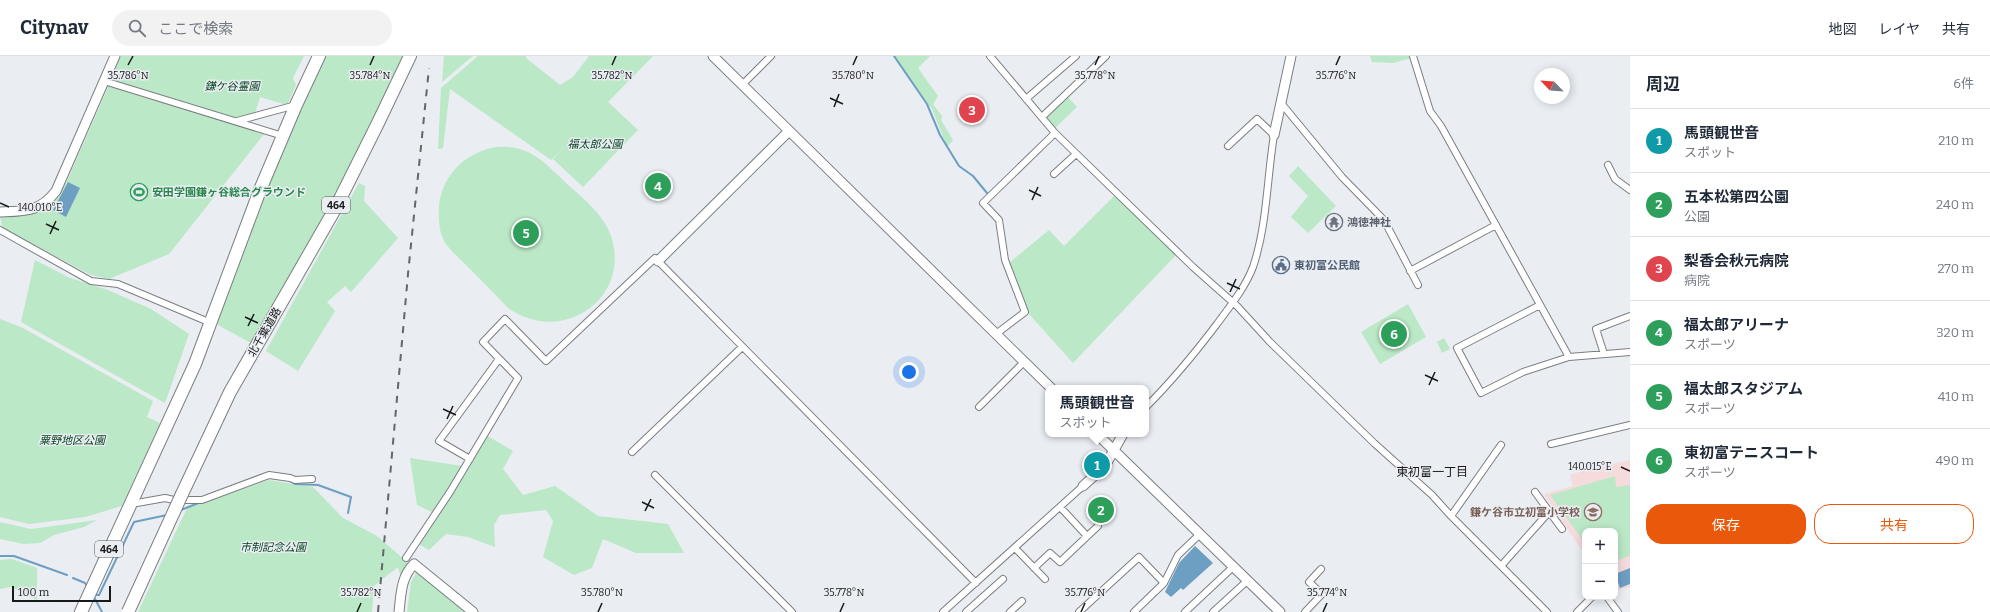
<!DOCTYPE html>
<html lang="ja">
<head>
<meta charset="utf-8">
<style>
	body { margin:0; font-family:Bitter,"Noto Sans JP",serif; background:#f2f2f3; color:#1f2937 }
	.controls { position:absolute; right:12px; bottom:12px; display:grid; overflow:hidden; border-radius:8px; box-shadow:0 2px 10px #0003 }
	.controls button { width:36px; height:36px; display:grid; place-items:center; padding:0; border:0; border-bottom:1px solid #e0e1e3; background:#fff; color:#1f2937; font:20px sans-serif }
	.compass { position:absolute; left:1534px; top:12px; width:36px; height:36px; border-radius:50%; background:#fff; box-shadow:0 2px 10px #0003; rotate:295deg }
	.scale { position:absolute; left:12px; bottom:10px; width:99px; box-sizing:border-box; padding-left:4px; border:2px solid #18191a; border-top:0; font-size:11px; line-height:14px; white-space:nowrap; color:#18191a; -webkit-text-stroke:3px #eaedf2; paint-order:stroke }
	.you { position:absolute; left:909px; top:316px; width:14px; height:14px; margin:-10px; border:3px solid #fff; border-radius:50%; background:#1a73e8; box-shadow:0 0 0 6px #1a73e833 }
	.badge { display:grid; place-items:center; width:26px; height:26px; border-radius:50%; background:#ea580c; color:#fff; font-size:13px; font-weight:700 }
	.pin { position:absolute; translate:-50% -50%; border:2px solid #fff; box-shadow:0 1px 4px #0006 }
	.popup { position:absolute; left:1045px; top:329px; width:104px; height:52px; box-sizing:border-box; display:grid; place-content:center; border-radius:8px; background:#fff; filter:drop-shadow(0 1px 3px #0005); font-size:13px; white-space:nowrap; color:#747a83 }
	.popup b { font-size:15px; color:#1f2937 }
	.popup::after { content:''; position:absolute; left:50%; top:100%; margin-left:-8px; border:8px solid transparent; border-top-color:#fff }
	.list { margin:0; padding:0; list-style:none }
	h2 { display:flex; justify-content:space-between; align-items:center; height:52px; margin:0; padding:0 16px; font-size:17px }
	h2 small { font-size:13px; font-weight:400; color:#747a83 }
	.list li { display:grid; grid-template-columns:26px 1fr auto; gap:12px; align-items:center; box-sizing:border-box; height:64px; padding:0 16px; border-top:1px solid #e0e1e3 }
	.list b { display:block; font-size:15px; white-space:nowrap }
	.list p { margin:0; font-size:13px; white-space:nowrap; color:#747a83 }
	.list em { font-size:13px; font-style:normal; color:#747a83 }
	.actions { display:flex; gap:8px; padding:12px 16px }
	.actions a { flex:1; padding:9px 0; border:1px solid #ea580c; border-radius:16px; text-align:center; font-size:14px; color:#ea580c }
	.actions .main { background:#ea580c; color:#fff }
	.icon { flex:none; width:22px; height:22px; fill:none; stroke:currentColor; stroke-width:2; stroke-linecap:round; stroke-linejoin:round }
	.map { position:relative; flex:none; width:1630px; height:556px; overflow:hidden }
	header { display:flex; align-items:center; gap:24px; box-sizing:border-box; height:56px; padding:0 20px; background:#fff; border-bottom:1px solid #e0e1e3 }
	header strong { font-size:19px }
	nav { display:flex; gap:22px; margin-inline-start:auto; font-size:14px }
	.search { width:280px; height:36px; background:#f2f2f3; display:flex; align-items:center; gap:10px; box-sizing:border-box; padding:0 14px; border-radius:22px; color:#747a83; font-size:15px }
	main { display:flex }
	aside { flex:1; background:#fff }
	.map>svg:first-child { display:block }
</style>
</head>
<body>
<header>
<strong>Citynav</strong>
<div class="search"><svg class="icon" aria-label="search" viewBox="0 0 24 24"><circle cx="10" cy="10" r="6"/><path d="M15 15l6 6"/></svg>ここで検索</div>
<nav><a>地図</a><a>レイヤ</a><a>共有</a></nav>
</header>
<main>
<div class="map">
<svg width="1630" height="556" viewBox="0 0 1630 556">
	<rect width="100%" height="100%" fill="#eaedf2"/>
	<path fill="#f6dbdd" d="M1630 404V531L1615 535V475H1585V499L1544 438 1573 430 1570 419 1612 406 1613 408Z"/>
	<path fill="#bbe8c6" d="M121 0H304L293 22 296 29 287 49 260 41 255 57 234 62 110 24Z
		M323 0H404L328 153 254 284 249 286 218 269 216 265 241 191Z
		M444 0H473L442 26Z
		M478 0H526V2L560 29 573 21 589 0H653L608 46 638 74 583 131 553 103 574 81 551 104 450 33 443 92 438 93 441 32Z
		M893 0H930L918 12 938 40 933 48 942 60 941 64 953 84 947 91 932 53Z
		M1370 0H1411L1412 2 1393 7 1372 6Z
		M109 29 265 77 169 198 109 223 91 219 7 175 2 170 0 159H28L53 147 67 125Z
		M1067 40 1077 51 1055 72 1047 63V58Z
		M496 91C529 89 542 104 564 125 581 141 603 157 611 180 632 243 561 290 508 252 494 237 480 223 465 208 459 202 451 195 446 188 441 181 439 170 439 162 436 126 461 97 496 91Z
		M1298 110 1336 150 1308 177 1291 161 1308 140 1289 120Z
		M359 127 365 130 364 145 398 182 351 236 345 230 327 246 335 255 298 315 266 295Z
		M1115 139 1176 199 1073 307 1029 258 1009 207 1049 174 1064 190Z
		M35 204 70 222 108 234 151 253 189 278 165 347 21 266Z
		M1408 248 1426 281 1380 308 1361 276Z
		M0 263 23 272 153 345 147 361 160 367 122 450 85 461 29 468 0 461Z
		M1444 282 1450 293 1442 297 1437 286Z
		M486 379 513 395 503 413 523 439 555 430 598 460 668 468 684 497H636L603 483 592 512 574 519 543 501 553 465 546 454 500 459 494 469 495 491 468 481 446 478 429 494 420 489 438 459 417 449 410 402 462 410Z
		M1615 420 1616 431 1630 429V500L1615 505V475H1585V487L1550 439Z
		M268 424 313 431 343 462 377 480 406 505 408 510 401 522 398 511 374 530 372 556H138L188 450Z
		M1097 446 1110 458 1100 467 1097 464 1102 460 1093 451Z
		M97 464 84 471 54 479 40 487 24 488 0 483V466L31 473Z
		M12 503 37 512V544L11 531 0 533V504Z
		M416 517H419L467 556H407L411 526Z"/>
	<path fill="#6d9fc3" d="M68 126 80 132 66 161 53 154Z
		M1195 490 1213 507 1183 534 1181 532 1171 541 1165 536 1179 507Z
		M1630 512V528L1620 532 1615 518Z"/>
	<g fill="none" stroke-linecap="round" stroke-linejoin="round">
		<path stroke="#6d9fc3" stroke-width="2" d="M894 0 927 48 940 79 959 110 973 120 987 137
			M288 424 295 428 318 429 351 441 348 457
			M181 454 201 446
			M0 500H14L67 519
			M73 522 85 527 87 530
			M94 539H99L134 466 167 459
			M94 541 102 556"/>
		<defs>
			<path id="street" d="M990 0 1055 77 1193 211 1237 250 1270 286 1374 387 1432 439 1451 460 1547 556
				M1413 0 1430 55 1441 70 1569 301
				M104 25 283 80
				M742 29 771 0
				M1026 43 1076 0
				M1281 47 1342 121 1384 164 1418 229
				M1043 60 1106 0
				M237 65 296 49
				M1608 109 1615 123 1630 134
				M1054 118 1076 98
				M0 174 91 225 118 228 211 267
				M1410 215 1496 169
				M1540 249 1457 292 1481 337 1523 316 1569 301 1630 296
				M996 278 1025 256 1005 204 999 164 983 147 1055 77
				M1604 298 1596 273 1630 260
				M979 351 1024 306
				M1146 351C1172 325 1195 297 1217 268 1230 250 1245 232 1253 211 1267 170 1267 122 1274 79L1257 63 1228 90
				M1551 388 1630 369
				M632 396 742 291
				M470 403 439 385 499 303
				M655 419 792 556
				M1535 436 1562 473
				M137 447 165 442 174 444H202L269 419 290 422 295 424 312 423
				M1061 452 1087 480
				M1451 460 1501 389
				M1015 492 1045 523
				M406 502 450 436 518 322 483 286 505 263 546 305 655 202 976 527
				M1501 510 1549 456
				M1034 512 1050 497 1060 506 1098 470
				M1607 541 1618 556
				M943 556 1083 430
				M966 556 1003 523
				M1010 556 1022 545
				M1079 556 1139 501 1164 527
				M1134 556 1164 527 1178 499 1200 478
				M1185 556 1233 511
				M1213 556 1247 525
				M1305 556 1322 538 1309 526 1321 513
				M1577 556 1592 541"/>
			<path id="secondary" d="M713 0 1051 332
				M1274 79 1291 0
				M0 156C25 155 40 156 56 135L115 0
				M658 205 789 75
				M1097 378 1280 556
				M1083 430 1105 410 1123 378
				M399 556C401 538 401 521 414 508L473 556"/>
			<path id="highway" d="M182 438 230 336 335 153 378 67 410 0
				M81 556 195 308 260 134 296 49 319 0"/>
		</defs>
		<use href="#street" stroke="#7b7e82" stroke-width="8"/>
		<use href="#secondary" stroke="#7b7e82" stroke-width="11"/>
		<use href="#highway" stroke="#7b7e82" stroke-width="14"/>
		<use href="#street" stroke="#fff" stroke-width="6"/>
		<use href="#secondary" stroke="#fff" stroke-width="9"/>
		<use href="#highway" stroke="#fff" stroke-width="12"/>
		<path stroke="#646668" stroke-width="2" stroke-dasharray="7 7" stroke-linecap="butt" d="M378 556 408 218 429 12"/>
		<defs>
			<path id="highway-bridge" d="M128 556 182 438"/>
		</defs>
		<use href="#highway-bridge" stroke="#7b7e82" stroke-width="14" stroke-linecap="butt"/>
		<use href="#highway-bridge" stroke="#fff" stroke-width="12"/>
	</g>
	<path fill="none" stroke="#18191a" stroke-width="1.5" d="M128 9 133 0M370 9 374 0M612 9 616 0M853 9 857 0M1095 9 1099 0M1336 9 1340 0M830 42 843 48M834 51 839 38M1029 134 1041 140M1032 144 1038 131M0 147 9 151M46 168 59 174M50 178 56 165M1227 227 1240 233M1230 236 1236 223M245 261 258 267M248 270 254 258M1425 319 1438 325M1429 329 1435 316M443 353 456 359M447 363 453 350M1621 411 1630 415M642 446 654 452M645 455 651 443M357 556 361 547M598 556 602 547M840 556 844 547M1081 556 1085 547M1323 556 1327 547"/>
	<defs>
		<symbol id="stadium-ring" viewBox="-11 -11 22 22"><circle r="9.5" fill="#eaedf2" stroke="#2e9e5b" stroke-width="1.5"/><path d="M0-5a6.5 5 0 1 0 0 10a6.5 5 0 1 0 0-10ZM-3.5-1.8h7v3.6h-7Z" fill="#2e9e5b"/></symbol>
		<symbol id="temple-ring" viewBox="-11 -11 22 22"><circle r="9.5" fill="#eaedf2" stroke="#6b7280" stroke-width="1.5"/><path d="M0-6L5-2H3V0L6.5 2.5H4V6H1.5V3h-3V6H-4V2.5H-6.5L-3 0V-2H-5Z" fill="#6b7280"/></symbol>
		<symbol id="civic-ring" viewBox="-11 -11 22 22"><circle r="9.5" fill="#eaedf2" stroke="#5c6f8a" stroke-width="1.5"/><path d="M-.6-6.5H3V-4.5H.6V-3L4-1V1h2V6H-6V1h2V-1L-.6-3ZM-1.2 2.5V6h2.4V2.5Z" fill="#5c6f8a"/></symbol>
		<symbol id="school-ring" viewBox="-11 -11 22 22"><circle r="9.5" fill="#eaedf2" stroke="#8d6e63" stroke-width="1.5"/><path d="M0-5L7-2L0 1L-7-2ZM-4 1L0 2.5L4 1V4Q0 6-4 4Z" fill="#8d6e63"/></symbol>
	</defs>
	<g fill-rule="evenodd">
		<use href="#stadium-ring" x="129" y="126" width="20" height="20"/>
		<use href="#temple-ring" x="1324" y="156" width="20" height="20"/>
		<use href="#civic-ring" x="1271" y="199" width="20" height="20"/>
		<use href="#school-ring" x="1583" y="446" width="20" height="20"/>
	</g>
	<g text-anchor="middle" stroke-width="3" stroke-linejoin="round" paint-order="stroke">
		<g fill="#eaedf2" stroke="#57595b" stroke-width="1">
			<rect x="322" y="141" width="28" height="16" rx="3"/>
			<rect x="95" y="485" width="28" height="16" rx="3"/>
		</g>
		<g font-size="10" font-weight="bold" fill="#18191a">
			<text x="336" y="153">464</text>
			<text x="109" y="497">464</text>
		</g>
		<g font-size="11" font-style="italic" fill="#094623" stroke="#eaedf2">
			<text x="232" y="34">鎌ケ谷霊園</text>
			<text x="595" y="92">福太郎公園</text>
			<text x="72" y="388">粟野地区公園</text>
			<text x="273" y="495">市制記念公園</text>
		</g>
		<g font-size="11" font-weight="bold" fill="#27864d" stroke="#eaedf2" text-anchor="start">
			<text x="152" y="140">安田学園鎌ヶ谷総合グラウンド</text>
		</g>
		<g font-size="11" font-weight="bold" fill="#5b616d" stroke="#eaedf2" text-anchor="start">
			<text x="1347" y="170">鴻徳神社</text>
		</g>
		<g font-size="11" font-weight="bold" fill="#4e5e75" stroke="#eaedf2" text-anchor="start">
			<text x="1294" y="213">東初富公民館</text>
		</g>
		<g font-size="11" fill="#18191a" stroke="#eaedf2">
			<text transform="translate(264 276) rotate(-60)" y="4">北千葉道路</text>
		</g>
		<g font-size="11" font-weight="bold" fill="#785e54" stroke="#eaedf2" text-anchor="end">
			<text x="1580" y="460">鎌ケ谷市立初富小学校</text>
		</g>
		<g font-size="12" fill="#18191a" stroke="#eaedf2">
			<text x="1432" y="420">東初富一丁目</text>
		</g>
	</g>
	<g font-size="10" text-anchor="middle" fill="#18191a" stroke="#eaedf2" stroke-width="3" stroke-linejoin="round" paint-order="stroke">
		<text x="128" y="23">35.786°N</text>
		<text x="370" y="23">35.784°N</text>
		<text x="612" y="23">35.782°N</text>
		<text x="853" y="23">35.780°N</text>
		<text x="1095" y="23">35.778°N</text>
		<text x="1336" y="23">35.776°N</text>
		<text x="40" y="155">140.010°E</text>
		<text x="1590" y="414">140.015°E</text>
		<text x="361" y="540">35.782°N</text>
		<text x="602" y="540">35.780°N</text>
		<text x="844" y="540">35.778°N</text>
		<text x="1085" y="540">35.776°N</text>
		<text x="1327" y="540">35.774°N</text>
	</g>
</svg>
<div class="controls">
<button>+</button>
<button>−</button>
</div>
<svg class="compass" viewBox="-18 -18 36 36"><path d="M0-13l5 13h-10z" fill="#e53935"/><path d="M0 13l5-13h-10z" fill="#747a83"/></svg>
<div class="scale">100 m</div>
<div class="you"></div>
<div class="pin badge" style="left:1097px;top:409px;background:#0f9aa8">1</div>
<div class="popup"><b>馬頭観世音</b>スポット</div>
<div class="pin badge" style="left:1101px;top:454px;background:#2e9e5b">2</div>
<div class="pin badge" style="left:972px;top:54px;background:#e0444e">3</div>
<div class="pin badge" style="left:658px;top:130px;background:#2e9e5b">4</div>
<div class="pin badge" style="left:526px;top:177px;background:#2e9e5b">5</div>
<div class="pin badge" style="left:1394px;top:278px;background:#2e9e5b">6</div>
</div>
<aside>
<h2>周辺<small>6件</small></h2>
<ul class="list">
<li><span class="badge" style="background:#0f9aa8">1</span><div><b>馬頭観世音</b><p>スポット</p></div><em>210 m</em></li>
<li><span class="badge" style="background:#2e9e5b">2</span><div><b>五本松第四公園</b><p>公園</p></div><em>240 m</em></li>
<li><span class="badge" style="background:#e0444e">3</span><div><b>梨香会秋元病院</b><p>病院</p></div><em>270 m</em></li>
<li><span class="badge" style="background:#2e9e5b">4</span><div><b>福太郎アリーナ</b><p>スポーツ</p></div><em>320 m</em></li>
<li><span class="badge" style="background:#2e9e5b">5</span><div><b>福太郎スタジアム</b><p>スポーツ</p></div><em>410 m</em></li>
<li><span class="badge" style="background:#2e9e5b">6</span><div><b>東初富テニスコート</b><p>スポーツ</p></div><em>490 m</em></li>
</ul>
<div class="actions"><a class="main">保存</a><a>共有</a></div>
</aside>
</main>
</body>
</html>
